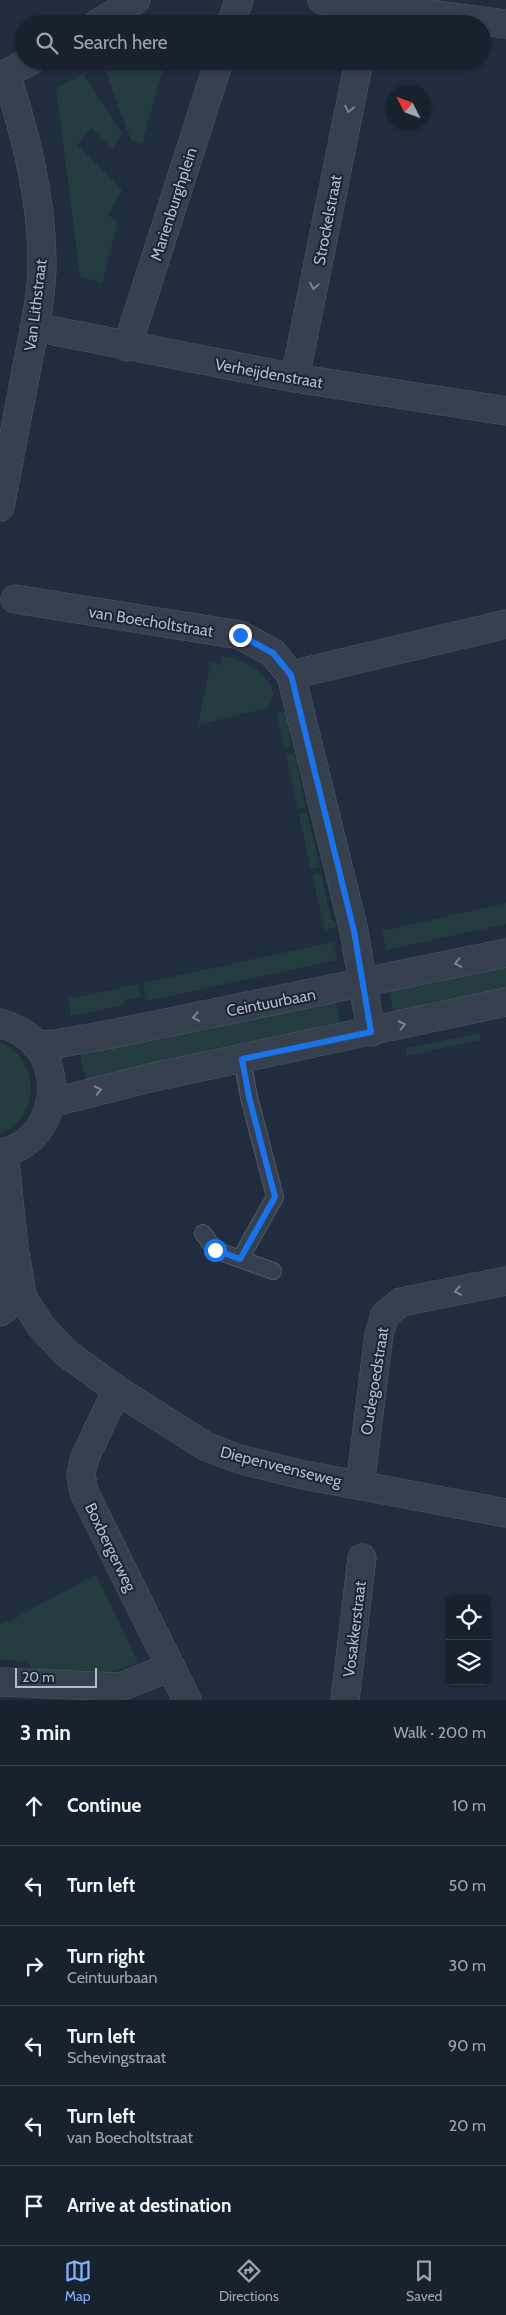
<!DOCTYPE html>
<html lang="en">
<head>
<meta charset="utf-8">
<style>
	body { margin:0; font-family:Cabin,sans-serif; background:#252f3a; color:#f1f3f6 }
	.controls { position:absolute; right:15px; bottom:15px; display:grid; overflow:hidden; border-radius:8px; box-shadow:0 1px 4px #0004 }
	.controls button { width:45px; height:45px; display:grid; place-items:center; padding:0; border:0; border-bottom:1px solid #363f4a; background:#18222e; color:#f1f3f6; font:25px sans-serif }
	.compass { position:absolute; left:386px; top:85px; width:45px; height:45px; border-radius:50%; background:#18222e; box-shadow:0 1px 4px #0004; rotate:312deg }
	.scale { position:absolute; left:15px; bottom:12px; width:82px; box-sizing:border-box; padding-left:5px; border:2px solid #b0bac9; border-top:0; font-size:14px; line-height:18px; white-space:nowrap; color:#b0bac9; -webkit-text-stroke:4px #1a2432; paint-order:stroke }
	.stop { position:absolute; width:15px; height:15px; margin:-11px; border:4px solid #1a73e8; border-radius:50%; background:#fff }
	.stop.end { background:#1a73e8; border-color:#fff; box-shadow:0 1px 5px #0008 }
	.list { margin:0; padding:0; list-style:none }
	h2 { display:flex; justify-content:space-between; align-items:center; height:65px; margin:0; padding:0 20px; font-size:21px }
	h2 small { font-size:16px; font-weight:400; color:#9fa4aa }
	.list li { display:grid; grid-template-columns:32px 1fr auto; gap:15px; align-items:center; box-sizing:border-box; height:80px; padding:0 20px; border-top:1px solid #363f4a }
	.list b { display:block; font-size:19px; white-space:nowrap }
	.list p { margin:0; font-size:16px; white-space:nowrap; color:#9fa4aa }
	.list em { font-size:16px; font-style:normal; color:#9fa4aa }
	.icon { flex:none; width:28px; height:28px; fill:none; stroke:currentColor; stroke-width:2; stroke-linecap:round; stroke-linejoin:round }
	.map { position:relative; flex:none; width:506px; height:1700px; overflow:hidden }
	.search { position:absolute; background:#18222e; box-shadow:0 1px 4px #0004; left:15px; right:15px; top:15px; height:55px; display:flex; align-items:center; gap:12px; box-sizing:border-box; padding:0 18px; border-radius:28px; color:#9fa4aa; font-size:19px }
	.sheet { height:545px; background:#18222e }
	nav { display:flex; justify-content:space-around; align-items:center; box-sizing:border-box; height:70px; border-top:1px solid #363f4a; background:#18222e; font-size:14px; color:#9fa4aa }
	nav a { display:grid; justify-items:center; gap:2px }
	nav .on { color:#7fb2ff }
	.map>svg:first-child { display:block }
</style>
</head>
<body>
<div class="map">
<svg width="506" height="1700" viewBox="0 0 506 1700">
	<rect width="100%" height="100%" fill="#202d3e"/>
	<path fill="#233c3f" d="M109 61H165L142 144 131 140 103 64Z
		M83 74 122 133 113 149 91 128 77 145 122 190 108 215 118 222 102 283 80 277 56 88Z
		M221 656C244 658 289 682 267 708L198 725 211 662 221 665Z
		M288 710 291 721 288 726 291 746 284 748 277 714Z
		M294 753 306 807 298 809 286 755Z
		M307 813 320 867 311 869 299 815Z
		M321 873 331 919 335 922 337 927 325 930 312 875Z
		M506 903V924L386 950 382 931Z
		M333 942 337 960 147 1001 143 983Z
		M506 958V994L395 1018 387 983Z
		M138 984 141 997 124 1000V1005L71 1016 68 999Z
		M334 994 342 1030 87 1085 79 1050Z
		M480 1033 481 1040 407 1056 406 1048Z
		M0 1042C41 1060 41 1117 0 1134Z
		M96 1574 138 1663 110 1672 33 1671 28 1661 0 1660V1624L14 1619Z"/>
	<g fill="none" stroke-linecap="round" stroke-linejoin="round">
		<defs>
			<path id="service" d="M203 1233 215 1250 273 1271
				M240 1259 275 1197 249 1097 242 1059"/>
			<path id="minor" d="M322 0 506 24
				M97 24 136 0
				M231 24 239 0
				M6 74 30 61
				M34 327 295 378 506 411
				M127 347 219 61
				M295 378 359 61
				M0 507C9 459 19 410 28 361 34 330 42 296 42 264 42 199 26 135 6 74
				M15 599 240 635 273 653 291 675 506 624
				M291 675 354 931 371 1032
				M0 1312 22 1294
				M117 1390 85 1457 81 1474 84 1492 187 1700
				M360 1485 379 1335 385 1315 401 1302 506 1281
				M0 1682 120 1687 171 1667
				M345 1700 362 1558"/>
			<path id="tertiary" d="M0 1023C14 1028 26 1033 36 1044 67 1080 50 1146 0 1153
				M36 1045 56 1044 112 1034 506 953
				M51 1103 149 1078 506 1002
				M4 1152 14 1248 21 1287
				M0 1263 41 1326 66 1353 117 1390 205 1446 239 1459 299 1474 506 1513"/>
		</defs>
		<use href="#service" stroke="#505a69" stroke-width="18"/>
		<use href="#minor" stroke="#505a69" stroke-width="29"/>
		<use href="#tertiary" stroke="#505a69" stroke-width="29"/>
		<use href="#service" stroke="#353f4e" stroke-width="16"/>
		<use href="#minor" stroke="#353f4e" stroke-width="28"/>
		<use href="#tertiary" stroke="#353f4e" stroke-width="28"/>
	</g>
	<defs><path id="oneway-chevron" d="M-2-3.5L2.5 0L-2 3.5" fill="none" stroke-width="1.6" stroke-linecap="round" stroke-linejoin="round" transform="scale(1.25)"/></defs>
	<g stroke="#798392">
		<use href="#oneway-chevron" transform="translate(349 109) rotate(101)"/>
		<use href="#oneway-chevron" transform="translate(314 286) rotate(101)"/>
		<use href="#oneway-chevron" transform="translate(458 963) rotate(168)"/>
		<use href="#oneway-chevron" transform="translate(196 1017) rotate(169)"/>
		<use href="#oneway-chevron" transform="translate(402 1025) rotate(-12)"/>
		<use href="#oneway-chevron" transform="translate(98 1090) rotate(-13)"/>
		<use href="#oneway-chevron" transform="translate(458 1291) rotate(169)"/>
	</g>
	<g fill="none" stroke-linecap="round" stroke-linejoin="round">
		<path stroke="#1a73e8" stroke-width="6" d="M215 1250 240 1259 275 1197 249 1097 242 1059 371 1032 354 931 291 675 273 653 240 635"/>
	</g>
	<g text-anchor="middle" stroke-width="4" stroke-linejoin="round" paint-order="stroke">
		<g font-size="16" fill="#b0bac9" stroke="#1a2432">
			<text transform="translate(173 204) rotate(-72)" y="6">Marienburghplein</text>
			<text transform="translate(327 220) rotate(-79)" y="6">Strockelstraat</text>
			<text transform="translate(35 305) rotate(-83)" y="6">Van Lithstraat</text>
			<text transform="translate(269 373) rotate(10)" y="6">Verheijdenstraat</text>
			<text transform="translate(151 621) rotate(9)" y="6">van Boecholtstraat</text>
			<text transform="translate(271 1002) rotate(-11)" y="6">Ceintuurbaan</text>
			<text transform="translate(374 1381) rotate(-81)" y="6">Oudegoedstraat</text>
			<text transform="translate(281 1466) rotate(14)" y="6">Diepenveenseweg</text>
			<text transform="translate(111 1547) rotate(64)" y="6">Boxbergerweg</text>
			<text transform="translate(354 1629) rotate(-83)" y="6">Vosakkerstraat</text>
		</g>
	</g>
</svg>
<div class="controls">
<button><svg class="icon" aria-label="locate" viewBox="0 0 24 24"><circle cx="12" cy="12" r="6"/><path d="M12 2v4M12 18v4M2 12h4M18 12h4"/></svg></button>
<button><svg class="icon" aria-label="layers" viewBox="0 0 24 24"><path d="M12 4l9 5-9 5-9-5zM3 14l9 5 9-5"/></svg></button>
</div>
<svg class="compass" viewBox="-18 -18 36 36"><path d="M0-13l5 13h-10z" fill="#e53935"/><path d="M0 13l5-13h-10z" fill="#9fa4aa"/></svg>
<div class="scale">20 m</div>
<div class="stop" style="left:215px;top:1250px"></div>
<div class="stop end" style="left:240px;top:635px"></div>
<div class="search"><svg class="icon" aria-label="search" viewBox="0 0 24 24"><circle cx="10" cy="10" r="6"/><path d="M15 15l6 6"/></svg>Search here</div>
</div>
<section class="sheet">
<h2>3 min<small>Walk · 200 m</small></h2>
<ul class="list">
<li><svg class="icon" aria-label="ahead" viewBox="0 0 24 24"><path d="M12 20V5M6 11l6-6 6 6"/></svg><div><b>Continue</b></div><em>10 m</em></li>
<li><svg class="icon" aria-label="left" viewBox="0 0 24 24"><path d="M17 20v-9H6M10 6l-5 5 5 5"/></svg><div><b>Turn left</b></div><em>50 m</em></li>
<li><svg class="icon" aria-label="right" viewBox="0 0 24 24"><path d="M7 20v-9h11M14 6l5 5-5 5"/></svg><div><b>Turn right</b><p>Ceintuurbaan</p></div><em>30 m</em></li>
<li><svg class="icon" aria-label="left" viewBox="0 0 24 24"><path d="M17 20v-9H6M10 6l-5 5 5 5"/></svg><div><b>Turn left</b><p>Schevingstraat</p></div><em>90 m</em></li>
<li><svg class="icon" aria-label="left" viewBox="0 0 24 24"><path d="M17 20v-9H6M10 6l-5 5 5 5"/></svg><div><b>Turn left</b><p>van Boecholtstraat</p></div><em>20 m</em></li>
<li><svg class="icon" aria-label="arrive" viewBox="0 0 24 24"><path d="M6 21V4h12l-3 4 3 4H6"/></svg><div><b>Arrive at destination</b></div></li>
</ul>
</section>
<nav>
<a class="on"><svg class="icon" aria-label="map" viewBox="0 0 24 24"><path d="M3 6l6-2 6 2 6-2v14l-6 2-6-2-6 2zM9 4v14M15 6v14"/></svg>Map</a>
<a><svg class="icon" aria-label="directions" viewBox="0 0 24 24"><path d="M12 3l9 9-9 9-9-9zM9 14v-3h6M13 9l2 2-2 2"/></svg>Directions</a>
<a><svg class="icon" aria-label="saved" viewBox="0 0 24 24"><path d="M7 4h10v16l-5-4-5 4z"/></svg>Saved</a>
</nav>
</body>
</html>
